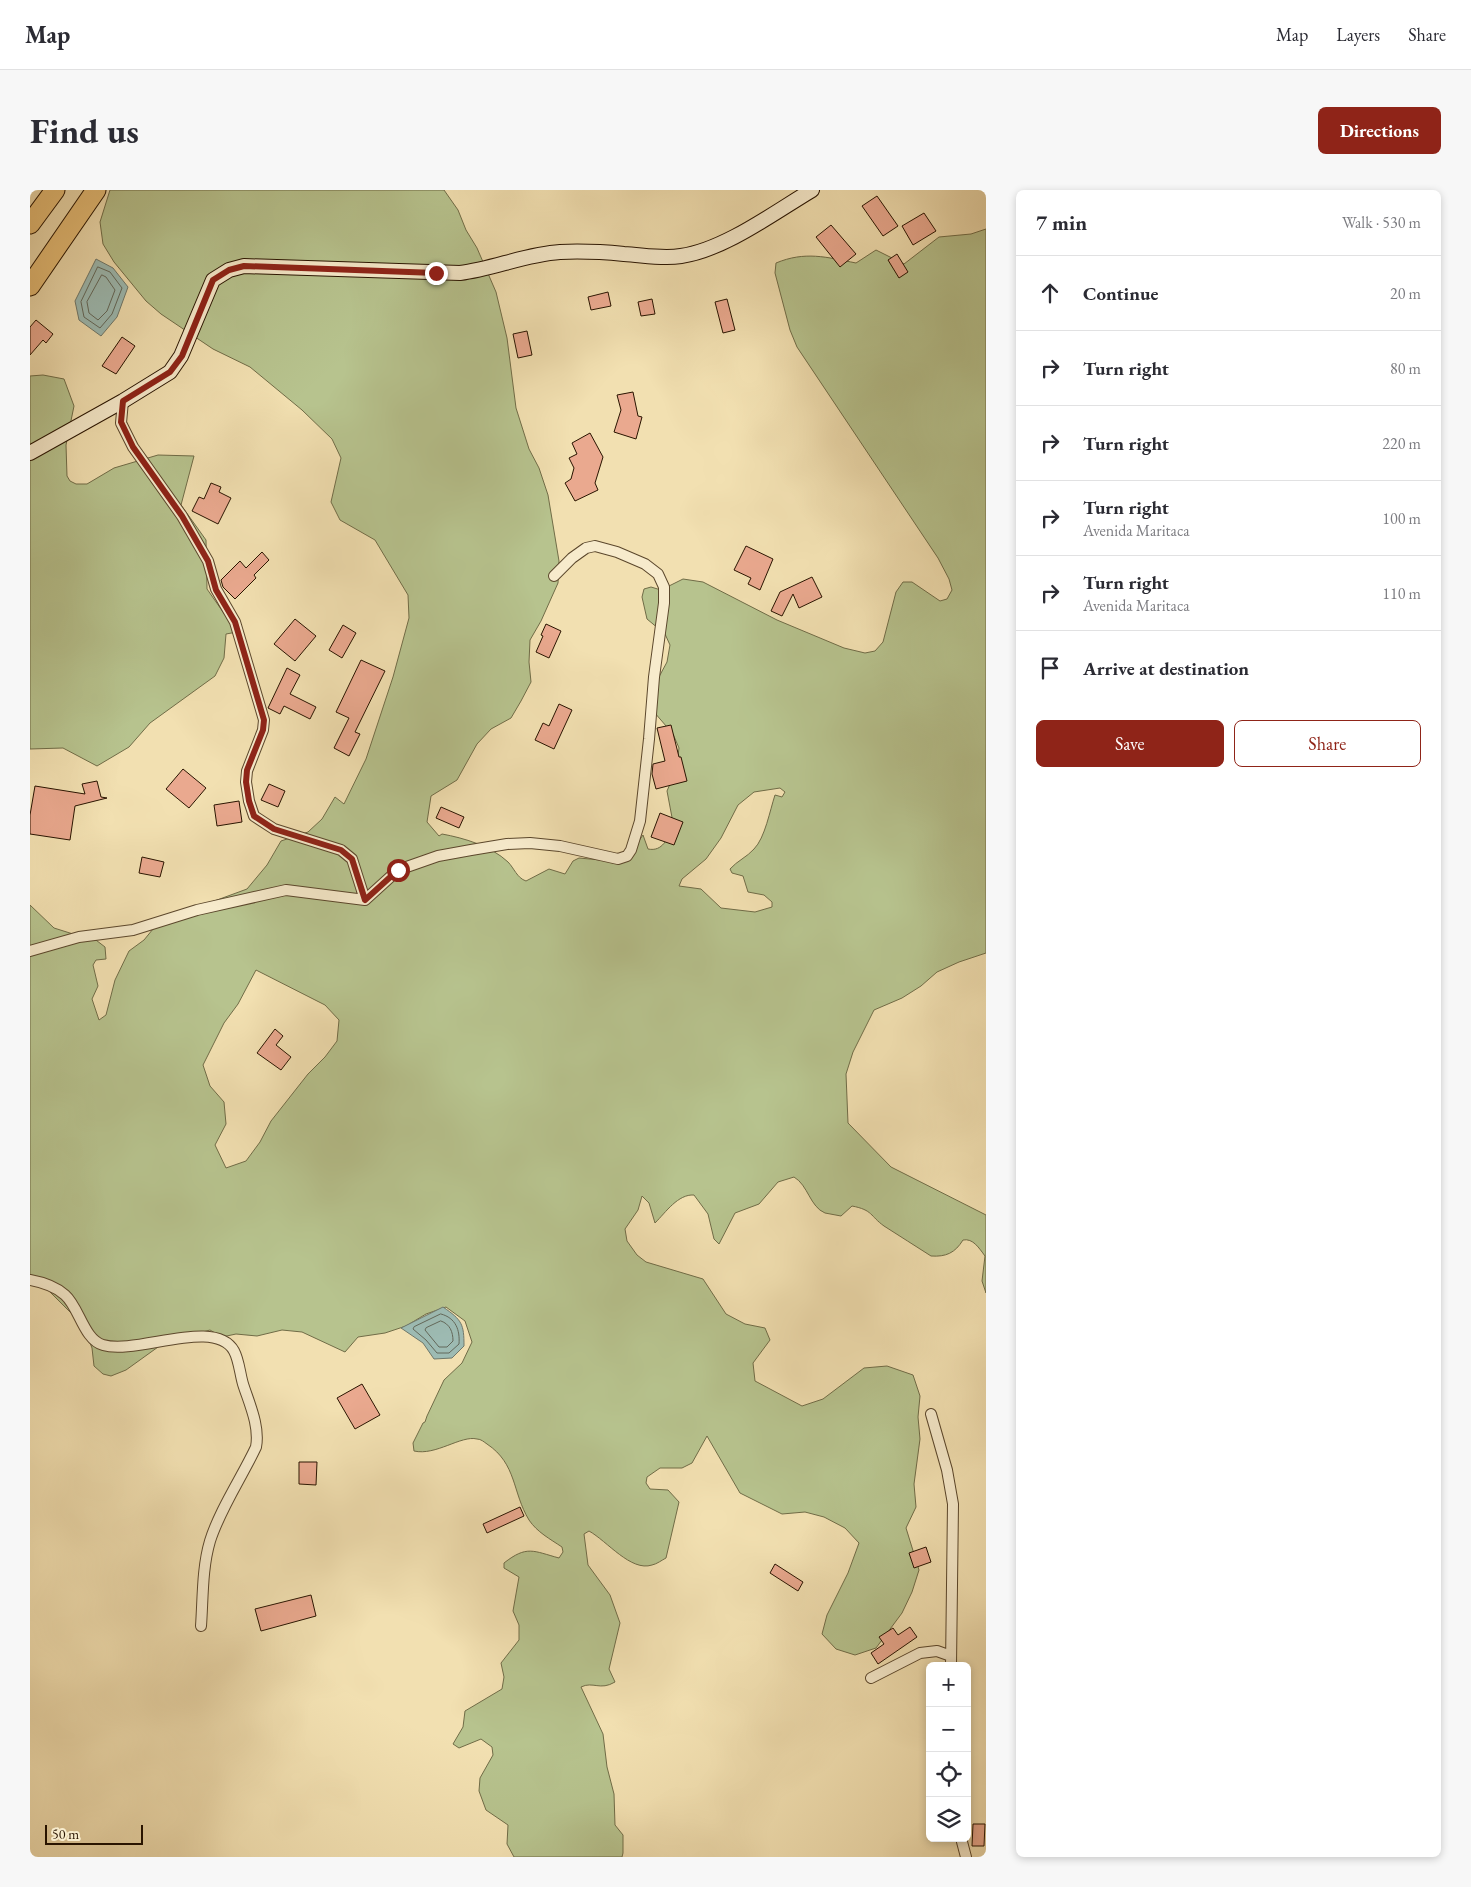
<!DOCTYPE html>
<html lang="en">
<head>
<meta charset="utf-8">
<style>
	body { margin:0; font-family:"EB Garamond",serif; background:#f7f7f7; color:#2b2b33 }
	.controls { position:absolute; right:15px; bottom:15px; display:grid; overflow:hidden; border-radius:8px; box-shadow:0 2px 8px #0003 }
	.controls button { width:45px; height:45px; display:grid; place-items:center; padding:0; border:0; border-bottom:1px solid #e1e1e2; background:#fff; color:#2b2b33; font:25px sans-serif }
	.scale { position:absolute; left:15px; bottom:12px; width:98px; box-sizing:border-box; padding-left:5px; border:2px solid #291400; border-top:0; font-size:14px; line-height:18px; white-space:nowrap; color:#291400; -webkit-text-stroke:4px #f7ebcc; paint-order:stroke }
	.stop { position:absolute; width:15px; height:15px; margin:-11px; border:4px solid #8f2418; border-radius:50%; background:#fff }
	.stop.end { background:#8f2418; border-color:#fff; box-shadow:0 1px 5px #0008 }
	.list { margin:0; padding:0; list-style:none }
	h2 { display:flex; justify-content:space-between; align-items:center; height:65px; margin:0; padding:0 20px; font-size:21px }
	h2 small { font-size:16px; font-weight:400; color:#7c7c81 }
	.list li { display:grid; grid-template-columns:32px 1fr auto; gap:15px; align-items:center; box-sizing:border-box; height:75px; padding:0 20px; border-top:1px solid #e1e1e2 }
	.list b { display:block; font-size:19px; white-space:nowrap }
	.list p { margin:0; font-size:16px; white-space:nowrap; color:#7c7c81 }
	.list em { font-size:16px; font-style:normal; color:#7c7c81 }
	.actions { display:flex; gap:10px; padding:15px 20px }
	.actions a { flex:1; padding:11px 0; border:1px solid #8f2418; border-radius:8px; text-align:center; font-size:18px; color:#8f2418 }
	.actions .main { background:#8f2418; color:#fff }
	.icon { flex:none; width:28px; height:28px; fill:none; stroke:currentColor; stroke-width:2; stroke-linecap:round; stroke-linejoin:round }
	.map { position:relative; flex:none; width:956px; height:1667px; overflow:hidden; border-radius:8px }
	header { display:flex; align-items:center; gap:30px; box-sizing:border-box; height:70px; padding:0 25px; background:#fff; border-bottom:1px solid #e1e1e2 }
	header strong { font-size:24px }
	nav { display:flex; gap:28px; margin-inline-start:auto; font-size:18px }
	.intro { display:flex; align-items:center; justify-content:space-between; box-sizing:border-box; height:120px; padding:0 30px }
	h1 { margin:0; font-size:35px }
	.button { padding:12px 22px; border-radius:8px; background:#8f2418; color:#fff; font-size:18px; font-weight:700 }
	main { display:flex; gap:30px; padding:0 30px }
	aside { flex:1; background:#fff; border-radius:8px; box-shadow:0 2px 8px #0003 }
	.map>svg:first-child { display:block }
</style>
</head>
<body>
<header>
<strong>Map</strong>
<nav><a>Map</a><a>Layers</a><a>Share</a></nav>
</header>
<div class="intro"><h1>Find us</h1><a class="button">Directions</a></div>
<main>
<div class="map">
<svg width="956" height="1667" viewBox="0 0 956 1667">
	<rect width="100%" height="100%" fill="#f2e0b1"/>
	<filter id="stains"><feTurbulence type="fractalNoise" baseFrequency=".004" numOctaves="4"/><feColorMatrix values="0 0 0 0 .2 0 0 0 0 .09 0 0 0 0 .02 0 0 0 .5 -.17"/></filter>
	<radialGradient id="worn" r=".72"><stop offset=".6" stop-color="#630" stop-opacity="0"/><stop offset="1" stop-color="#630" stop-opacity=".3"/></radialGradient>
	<path fill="#b7c38e" stroke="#706c47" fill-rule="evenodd" d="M80 0H414L428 20 436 40 447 58 466 102 477 148 486 218 499 259 509 278 518 305 529 371 528 393 511 431 500 450 499 472 501 492 491 511 481 528 461 539 447 554 427 590 401 606 397 632 409 646 412 644C434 648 461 656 478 672 484 678 487 688 496 691L519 679 535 684 543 671 549 668 581 671 596 669 613 645 618 659C633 662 637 648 644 638L637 601 646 580 649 558 643 544 624 522 623 498 637 472 640 455 635 444 617 429 612 407 614 399 621 397 631 400 653 389 673 392 747 430 814 458 835 463 845 461 853 452 866 402 873 392H882L910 411 917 409 922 400 919 389 908 368 767 157 760 140 745 83 746 73C775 61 796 67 826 73L846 60 874 74 909 47 941 44 956 39V763L929 772 907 782 891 796 872 808 844 820 823 862 816 884 818 933 861 977 956 1025V1103L952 1091 955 1066C949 1058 943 1048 933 1050 925 1063 916 1067 901 1066 885 1056 870 1046 854 1036 840 1026 843 1020 822 1016L811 1026C806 1025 800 1024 795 1023 780 1017 778 995 764 987L748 992 729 1014 705 1023 689 1054 684 1049 678 1024 664 1005C648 1004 636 1022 625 1033L619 1013 612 1006 608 1020 595 1039 597 1051 607 1065 616 1072 673 1089 696 1124 715 1134 735 1138 740 1150 723 1173 725 1191 772 1216 793 1209 834 1178 857 1176 883 1185 890 1206 888 1227 890 1249 884 1294 886 1317 876 1338 889 1380 882 1402 872 1423 846 1458 825 1465 806 1459 792 1444 797 1425 818 1383 829 1353 815 1338 794 1327 775 1322 752 1324 710 1303 677 1246 662 1273 652 1278H630L617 1287 616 1293 620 1299 638 1300 649 1312 636 1368C632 1370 627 1374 622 1375 601 1382 577 1351 559 1341L554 1344 558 1375 580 1405 590 1433 579 1479 585 1492C570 1501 563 1491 551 1497L573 1544 577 1577 584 1604 585 1635 593 1645V1663L592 1667H484L477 1654 478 1635 456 1620 449 1601 450 1588 463 1565 462 1557 451 1549 429 1558 423 1554 433 1537 435 1521 472 1499 474 1487 471 1473 489 1450V1435L483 1421 489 1387 474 1378V1373C497 1355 503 1361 529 1368L533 1362 532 1357C520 1349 507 1342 499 1330 482 1302 487 1274 457 1254 454 1252 451 1249 447 1249 431 1245 406 1266 384 1261L383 1253 393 1233 395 1232 397 1226 414 1190 432 1173 442 1152 435 1131 416 1117 396 1124 376 1136 355 1143 328 1147 315 1162 272 1142 252 1140 227 1146 206 1144 192 1147 180 1140 135 1152 96 1180 81 1186 73 1184 64 1176 62 1158 53 1135 18 1100 0 1093V715L24 738 43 744 62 747 75 757 76 769 66 770 63 775 68 796 62 809 69 830 76 825 85 790 99 761 114 750 123 739 149 724 217 699 237 675 251 651 278 642 292 629 305 607 314 614 336 569 363 487 379 428 378 405 345 350 310 330 301 312 311 268 302 249 272 220 220 177 183 159 131 124 116 111 84 72 73 54 70 32ZM750 598 755 602 752 607 745 605C740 620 735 648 724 659 717 667 707 671 700 679L702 683 713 686 718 702 734 705 742 712V717L725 722 691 718 671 699 649 696 652 689 676 669 691 648 708 615 724 602ZM226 780 295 815 309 830 307 851 295 867 278 884 241 931 230 952 216 971 196 978 185 955 196 934 194 912 180 896 173 875 194 833 208 814Z
		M13 185 34 189 44 216 36 255 37 286 40 291 46 294H57L84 278 128 265 164 266 151 315 176 350 177 399 207 442 196 444 194 468 185 486 120 533 99 557 67 576 33 558 0 559V186Z"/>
	<path fill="#9dbbb3" stroke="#6f786b" d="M66 69 83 78 98 97 87 127 71 146 49 130 45 111Z
		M413 1117C432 1130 434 1134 434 1156L422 1168 404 1169 393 1153 371 1138Z"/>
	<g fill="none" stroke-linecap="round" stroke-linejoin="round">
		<path stroke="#63685a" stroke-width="1" d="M68 77 80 82 92 98 82 124 70 138 54 127 51 112Z
			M72 85 76 87 85 100 77 121 68 130 59 123 57 112Z
			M411 1124C426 1128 430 1140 429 1154L419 1163H407L396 1150 383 1139 384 1137Z
			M411 1131C420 1134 423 1142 423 1151L417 1157H409L395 1140 396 1138Z"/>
	</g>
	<path fill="#eaa98f" stroke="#291400" d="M847 6 868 36 853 46 832 16Z
		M894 23 906 41 883 55 872 36Z
		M801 35 826 64 810 77 786 47Z
		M867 64 878 82 869 88 858 70Z
		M578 102 581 116 561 120 558 107Z
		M622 109 625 124 611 126 608 112Z
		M697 109 705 140 693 143 685 112Z
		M6 130 23 144 16 153 13 150 0 165V137Z
		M497 141 502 165 488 168 483 144Z
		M92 147 105 156 86 184 72 176Z
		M603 202 608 226 612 227 606 249 584 242 591 220 587 205Z
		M560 243 573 267 565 293 568 300 545 311 535 293 541 289 544 278 539 268 547 264 542 253Z
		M181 293 191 297 189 302 201 308 188 334 162 321 169 307 174 309Z
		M716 356 743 369 730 400 718 394 721 388 704 380Z
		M232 362 239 370 224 385 226 388 205 409 193 397 191 390 210 371 216 378Z
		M782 387 792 407 769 418 763 404 752 426 741 421 750 402Z
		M265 429 286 446 265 471 244 454Z
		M516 434 531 441 519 468 506 462 513 446 511 445Z
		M313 435 326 443 312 468 299 460Z
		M331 470 355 481 325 542 330 544 319 566 304 558 319 528 306 522Z
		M257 478 270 485 260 504 286 517 280 529 254 516 250 524 238 518Z
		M529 514 542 520 524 559 505 550 513 533 519 536Z
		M641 535 649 567H651L657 591 626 599 622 584 623 574 635 571 627 538Z
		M153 579 176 598 159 618 136 599Z
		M67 591 71 607 77 608 45 616 40 650 0 644V625L5 596 55 604 52 594Z
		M239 594 255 601 248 617 231 610Z
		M209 611 212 632 187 636 184 615Z
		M411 617 434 627 429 638 406 628Z
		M630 623 653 632 644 655 621 647Z
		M112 667 134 672 130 687 109 683Z
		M245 839 253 846 246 855 261 867 251 880 227 863Z
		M332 1194 350 1225 325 1239 307 1208Z
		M269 1272H287L286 1295 269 1294Z
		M490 1317 494 1326 457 1343 453 1334Z
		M896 1357 901 1372 884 1378 879 1363Z
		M745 1374 773 1392 768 1401 740 1383Z
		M281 1405 286 1426 231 1441 225 1419Z
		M880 1437 887 1447 848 1474 841 1463 854 1454 849 1447 863 1438 868 1445Z
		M943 1634H955L954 1656H942Z"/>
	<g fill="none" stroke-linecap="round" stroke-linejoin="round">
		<defs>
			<path id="street" d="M93 211 91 233 103 257 152 326 178 371 186 399 205 432 234 530 233 540 217 581 216 592 219 611 224 626 244 639 311 660 322 669 335 710
				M335 710 368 680 408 666 441 660 477 654 500 653 530 656 588 669 597 666 601 660 610 631 619 549 624 487 634 413V397L628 384 615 374 587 362 565 356 556 358 542 368 524 386
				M0 761 49 747 103 740 167 720 256 700 335 710
				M0 1090C11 1092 26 1097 35 1105 49 1117 54 1150 73 1155 107 1165 185 1127 204 1161 209 1170 210 1184 213 1194 219 1213 230 1236 226 1257 212 1287 190 1319 180 1351 172 1378 173 1408 171 1436
				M901 1224 917 1280 923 1314 921 1476
				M841 1488 890 1463 907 1461 921 1466
				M931 1648 936 1667"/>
			<path id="secondary" d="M0 263 93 211 140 182 151 166 183 90 199 80 214 76 430 83C463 79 496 64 530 62 551 61 573 62 594 64 613 65 632 69 651 66 694 60 745 22 782 0"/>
			<path id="highway" d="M0 34 25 0
				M0 96 66 0"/>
		</defs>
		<use href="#street" stroke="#5b472c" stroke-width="12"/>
		<use href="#secondary" stroke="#291400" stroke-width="16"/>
		<use href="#highway" stroke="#291400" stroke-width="21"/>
		<use href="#street" stroke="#f7ebcc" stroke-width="10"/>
		<use href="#secondary" stroke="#f7ebcc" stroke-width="14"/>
		<use href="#highway" stroke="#e9c078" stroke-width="19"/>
	</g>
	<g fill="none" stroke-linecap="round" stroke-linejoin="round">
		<path stroke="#8f2418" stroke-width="6" d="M368 680 335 710 322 669 311 660 244 639 224 626 219 611 216 592 217 580 233 540 234 530 205 432 186 400 178 371 152 326 103 257 91 232 93 211 140 182 152 166 183 90 199 80 214 76 406 83"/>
	</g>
	<rect width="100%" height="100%" filter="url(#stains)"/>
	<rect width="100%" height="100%" fill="url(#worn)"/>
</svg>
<div class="controls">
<button>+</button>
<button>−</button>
<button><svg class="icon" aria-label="locate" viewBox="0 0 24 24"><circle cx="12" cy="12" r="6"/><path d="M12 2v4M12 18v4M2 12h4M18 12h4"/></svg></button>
<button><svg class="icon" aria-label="layers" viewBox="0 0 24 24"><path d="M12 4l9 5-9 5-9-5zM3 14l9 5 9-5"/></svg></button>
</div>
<div class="scale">50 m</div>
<div class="stop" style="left:368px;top:680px"></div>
<div class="stop end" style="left:406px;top:83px"></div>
</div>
<aside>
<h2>7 min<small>Walk · 530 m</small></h2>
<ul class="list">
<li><svg class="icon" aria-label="ahead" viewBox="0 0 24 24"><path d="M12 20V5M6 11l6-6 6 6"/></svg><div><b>Continue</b></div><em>20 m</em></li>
<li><svg class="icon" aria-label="right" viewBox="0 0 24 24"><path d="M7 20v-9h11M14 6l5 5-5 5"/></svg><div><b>Turn right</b></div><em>80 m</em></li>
<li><svg class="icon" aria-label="right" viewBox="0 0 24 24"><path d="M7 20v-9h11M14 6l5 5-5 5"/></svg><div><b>Turn right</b></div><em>220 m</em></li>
<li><svg class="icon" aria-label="right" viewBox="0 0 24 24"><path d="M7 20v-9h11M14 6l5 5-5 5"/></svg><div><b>Turn right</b><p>Avenida Maritaca</p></div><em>100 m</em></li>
<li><svg class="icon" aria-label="right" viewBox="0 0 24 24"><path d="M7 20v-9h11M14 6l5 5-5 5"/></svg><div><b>Turn right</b><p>Avenida Maritaca</p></div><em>110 m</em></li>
<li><svg class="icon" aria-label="arrive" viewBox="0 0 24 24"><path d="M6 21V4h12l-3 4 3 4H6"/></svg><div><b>Arrive at destination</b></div></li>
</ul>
<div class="actions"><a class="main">Save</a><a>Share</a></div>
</aside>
</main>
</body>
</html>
